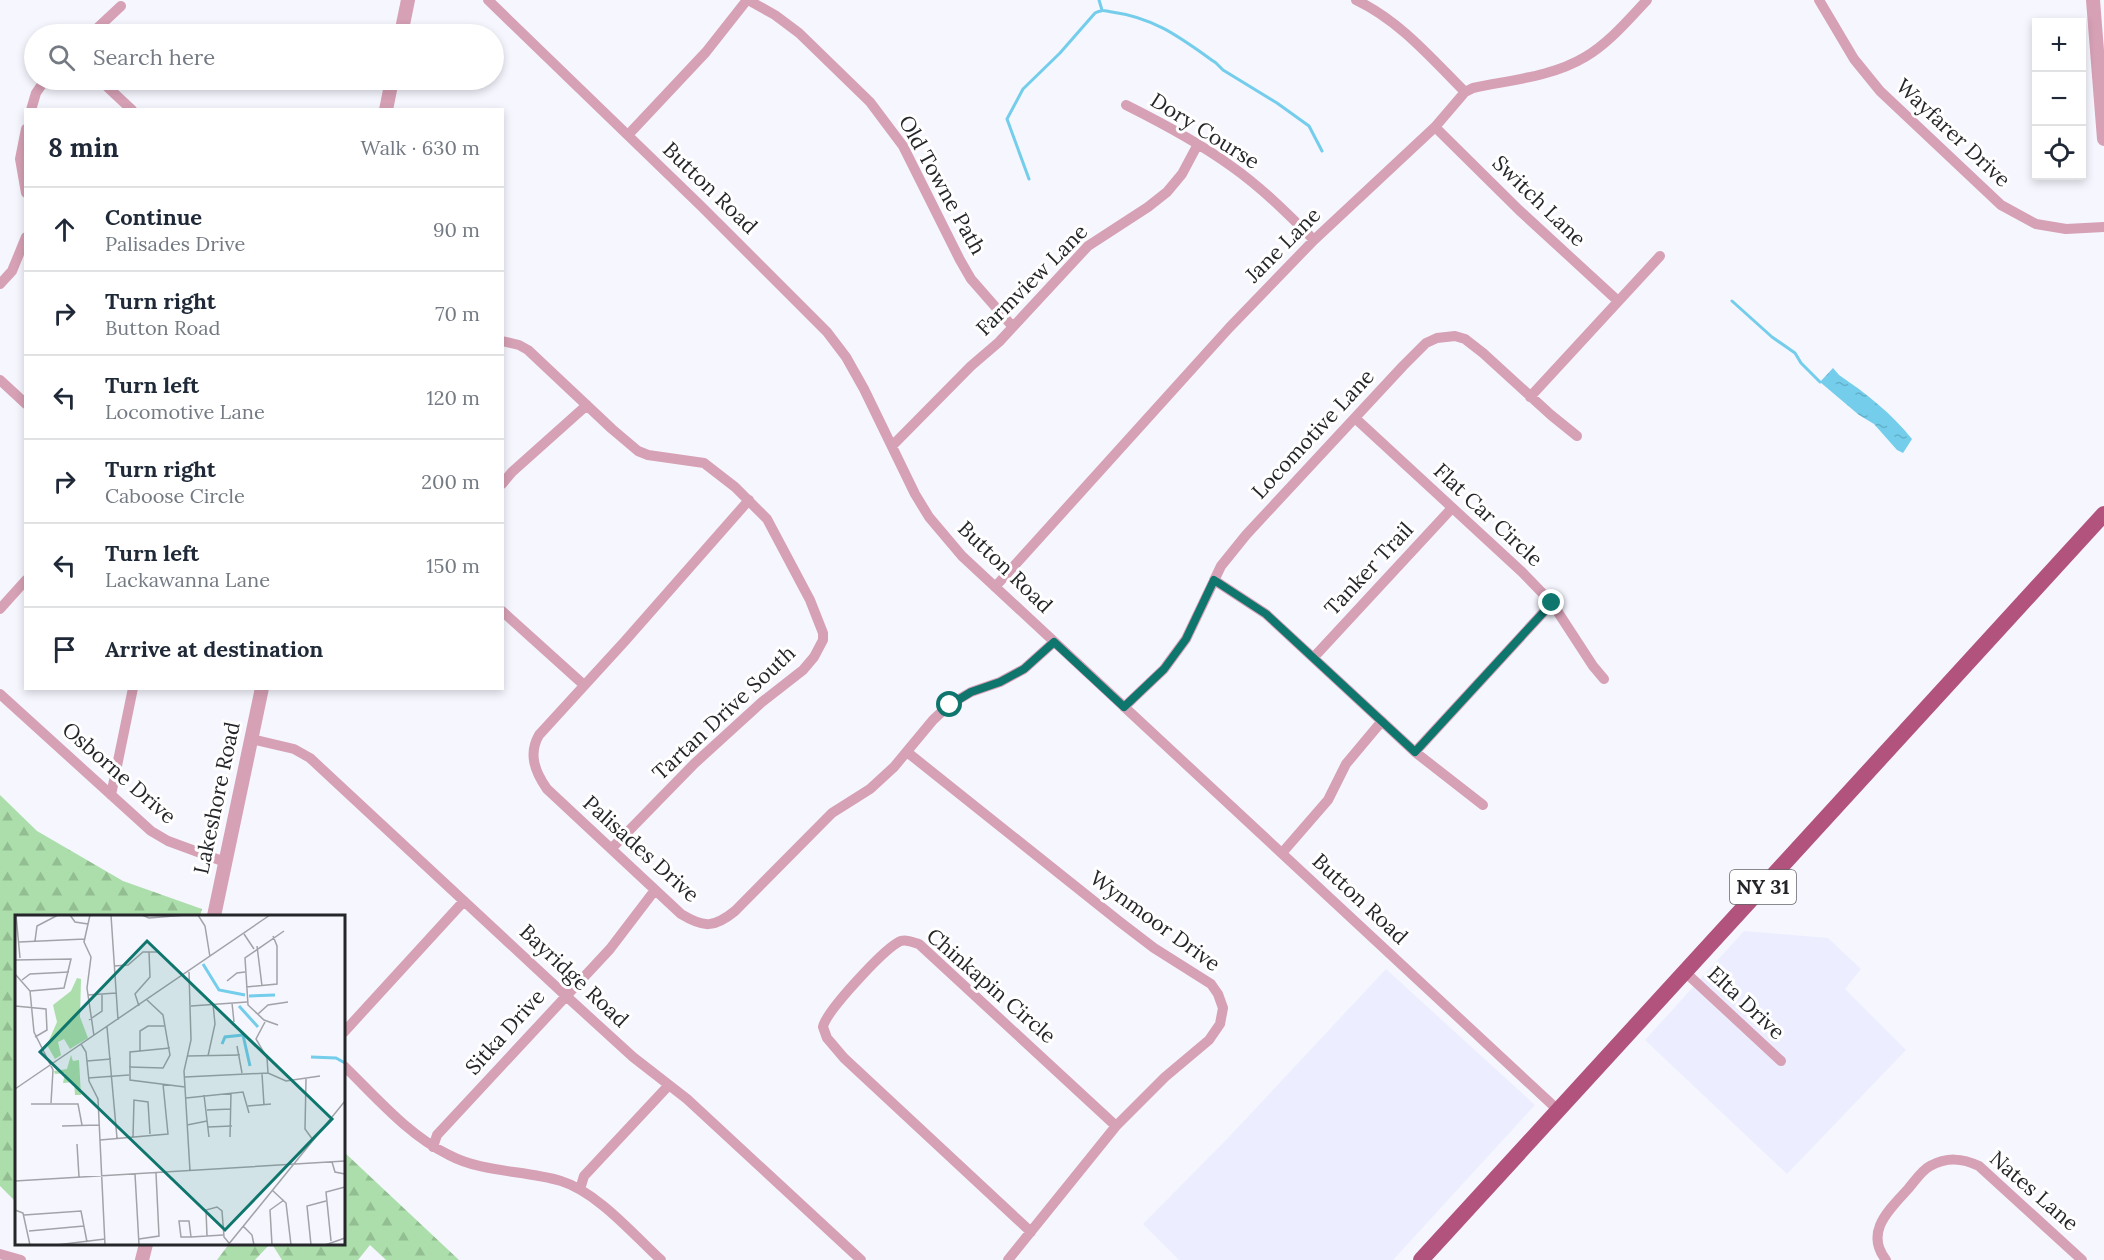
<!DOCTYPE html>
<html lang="en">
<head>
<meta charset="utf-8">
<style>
	body { margin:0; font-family:Lora,serif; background:#f6f6f7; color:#1f2937 }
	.controls { position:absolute; right:18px; top:18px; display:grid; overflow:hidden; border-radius:0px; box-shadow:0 3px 9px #0003 }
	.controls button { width:54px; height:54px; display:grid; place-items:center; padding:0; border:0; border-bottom:2px solid #e0e1e3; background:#fff; color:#1f2937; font:30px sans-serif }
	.stop { position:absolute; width:18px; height:18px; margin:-14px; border:4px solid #0f766e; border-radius:50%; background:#fff }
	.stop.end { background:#0f766e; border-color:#fff; box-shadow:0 2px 6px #0008 }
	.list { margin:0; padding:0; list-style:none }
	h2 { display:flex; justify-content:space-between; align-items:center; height:78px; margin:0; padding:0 24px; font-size:26px }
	h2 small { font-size:20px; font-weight:400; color:#747a83 }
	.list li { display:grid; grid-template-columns:39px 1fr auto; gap:18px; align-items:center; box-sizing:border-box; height:84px; padding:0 24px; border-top:2px solid #e0e1e3 }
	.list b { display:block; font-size:22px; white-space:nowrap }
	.list p { margin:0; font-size:20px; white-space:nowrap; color:#747a83 }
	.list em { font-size:20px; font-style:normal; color:#747a83 }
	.icon { flex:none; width:33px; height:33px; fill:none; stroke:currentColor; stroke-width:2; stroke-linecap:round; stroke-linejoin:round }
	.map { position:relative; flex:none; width:2104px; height:1260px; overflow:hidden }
	.search { position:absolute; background:#fff; box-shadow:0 3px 9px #0003; left:24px; top:24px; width:480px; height:66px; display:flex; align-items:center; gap:15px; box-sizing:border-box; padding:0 21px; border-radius:33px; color:#747a83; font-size:22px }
	.panel { position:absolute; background:#fff; box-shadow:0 3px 9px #0003; left:24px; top:108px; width:480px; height:582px; border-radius:0px }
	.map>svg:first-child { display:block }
</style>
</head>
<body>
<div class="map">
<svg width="2104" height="1260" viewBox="0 0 2104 1260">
	<defs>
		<pattern id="forest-firs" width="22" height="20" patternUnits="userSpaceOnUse" patternTransform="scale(1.5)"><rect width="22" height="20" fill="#abdeaa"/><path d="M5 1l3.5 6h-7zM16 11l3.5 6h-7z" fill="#93be92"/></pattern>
		<pattern id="water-ripples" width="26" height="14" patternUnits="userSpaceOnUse" patternTransform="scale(1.5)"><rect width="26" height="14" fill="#73cdeb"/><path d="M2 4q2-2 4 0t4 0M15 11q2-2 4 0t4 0" fill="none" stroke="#63b0ca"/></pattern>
	</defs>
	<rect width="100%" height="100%" fill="#f5f6fe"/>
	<path fill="#eceeff" d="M1744 931 1828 938 1861 969 1845 989 1906 1050 1787 1174 1645 1040Z
		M1386 969 1535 1105 1393 1260H1179L1143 1224 1228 1138Z"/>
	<path fill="url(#forest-firs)" d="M0 795 37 831 123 881 202 909 200 916H16V1202L0 1186Z
		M344 1152 459 1260H386L370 1245 358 1260H282L272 1244H344Z
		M229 1244H270L255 1260H217Z"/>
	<path fill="url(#water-ripples)" d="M1833 368 1839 375C1867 394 1891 413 1912 439L1903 453 1897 450 1874 424 1859 415 1820 382Z"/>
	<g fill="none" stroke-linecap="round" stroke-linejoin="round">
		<path stroke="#73cdeb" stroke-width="3" d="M1099 0 1102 10
			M1029 179 1007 119 1023 89 1060 53 1095 13C1102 9 1105 11 1112 12 1156 18 1182 39 1216 63L1223 70 1277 103 1309 126 1322 151
			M1732 301 1772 337 1795 353 1801 363 1820 382"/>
		<path stroke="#d6a0b5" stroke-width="10" d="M488 0 701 206 827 332 846 357 864 389 915 494 929 517 962 556 1559 1111
			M748 0 775 15 799 33 870 102 903 146 960 260 971 279 1013 327
			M1356 0C1400 21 1431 58 1465 92
			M1819 0 1854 59 1880 91 2001 205 2036 224 2066 229 2104 227
			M91 34 121 6
			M100 80 132 110
			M1126 105C1162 123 1198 142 1231 166 1261 187 1288 214 1314 240
			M31 110 36 93 45 80
			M1435 127 1519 210 1618 301
			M26 129 20 159 26 193
			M628 135 706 52 747 0
			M0 284 12 271 26 237
			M502 341 519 345 528 350 612 429 638 451 648 455 704 463 735 487 767 519 810 600 823 633V640L814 657 803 670 762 702 694 764 611 849
			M0 380 26 404
			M1530 397 1660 256
			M1355 418 1522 572 1552 603 1593 666 1604 679
			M892 446 971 366 999 342 1088 246 1148 207 1167 192 1182 174 1198 144
			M502 484 512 472 587 405
			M749 500 625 641 539 735C528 754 535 772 547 789L681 914C704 928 714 928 735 911L832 813 870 789 894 767 933 720 949 705 971 692 1000 682 1024 669 1054 642
			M1214 580 1266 614 1415 752 1483 805
			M995 587 1229 328 1314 240 1435 127 1465 92 1473 88C1509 80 1552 77 1585 57 1609 43 1628 20 1647 0
			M0 609 26 580
			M502 611 584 685
			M1314 657 1452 508
			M0 694 151 831 168 841 225 862
			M1124 707 1164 669 1186 639 1221 566 1246 535 1403 366 1426 343 1437 338 1455 336 1465 339 1483 353 1551 415 1577 436
			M251 739 294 749 310 758 565 995 633 1057 687 1099 861 1260
			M907 752 1120 922 1154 948 1211 984 1218 994 1223 1008 1220 1024 1209 1040 1165 1077 1116 1126 1008 1260
			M1415 752 1552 603
			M111 795 133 688
			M1282 853 1328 800 1346 764 1382 721
			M1685 972 1781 1061
			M344 1032 464 901
			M344 1066C376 1097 408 1135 449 1155 483 1173 524 1170 561 1181 597 1192 633 1234 661 1260
			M433 1147 437 1135 610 949 655 890
			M580 1189 584 1176 669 1085
			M1031 1232 844 1058 827 1038 823 1027C826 1011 882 952 897 943 904 938 912 942 919 944L1116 1126
			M0 1254 21 1260
			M1886 1260C1864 1232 1889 1210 1908 1189 1914 1182 1922 1170 1930 1166 1947 1157 1962 1158 1979 1166L2082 1260"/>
		<path stroke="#d6a0b5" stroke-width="14" d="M2093 0 2104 139
			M401 34 408 0
			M386 110 392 80
			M214 916 262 688
			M142 1260 146 1244"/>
		<path stroke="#b2537e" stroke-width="16" d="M1421 1260 2104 514"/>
	</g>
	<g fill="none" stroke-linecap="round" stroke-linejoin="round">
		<path stroke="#0f766e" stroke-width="8" d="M950 705 971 692 1000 682 1024 669 1054 642 1124 707 1164 669 1186 639 1214 580 1266 614 1415 752 1552 603"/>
	</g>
	<g text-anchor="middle" stroke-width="6" stroke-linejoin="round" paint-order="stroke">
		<rect fill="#fff" stroke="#666769" stroke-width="1.5" x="1730" y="870" width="66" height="34" rx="4.5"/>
		<g font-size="20" font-weight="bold" fill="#252629">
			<text x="1763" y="894">NY 31</text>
		</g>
		<g font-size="21" fill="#252629" stroke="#fff">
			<text transform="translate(1205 131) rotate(32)" y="7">Dory Course</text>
			<text transform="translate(1953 133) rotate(43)" y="7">Wayfarer Drive</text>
			<text transform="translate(942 185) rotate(61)" y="7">Old Towne Path</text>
			<text transform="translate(710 188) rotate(44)" y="7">Button Road</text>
			<text transform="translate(1539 201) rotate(44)" y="7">Switch Lane</text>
			<text transform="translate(1283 245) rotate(-45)" y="7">Jane Lane</text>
			<text transform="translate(1032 280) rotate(-45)" y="7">Farmview Lane</text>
			<text transform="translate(1313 434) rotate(-47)" y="7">Locomotive Lane</text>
			<text transform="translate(1488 515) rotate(43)" y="7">Flat Car Circle</text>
			<text transform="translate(1005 567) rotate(44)" y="7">Button Road</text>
			<text transform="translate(1369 569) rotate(-47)" y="7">Tanker Trail</text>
			<text transform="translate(724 713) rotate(-43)" y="7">Tartan Drive South</text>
			<text transform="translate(119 773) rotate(41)" y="7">Osborne Drive</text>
			<text transform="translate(217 798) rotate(-78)" y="7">Lakeshore Road</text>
			<text transform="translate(641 849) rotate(42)" y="7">Palisades Drive</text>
			<text transform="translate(1360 899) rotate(43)" y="7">Button Road</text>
			<text transform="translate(1155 921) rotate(36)" y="7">Wynmoor Drive</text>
			<text transform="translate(574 976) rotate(43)" y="7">Bayridge Road</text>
			<text transform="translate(991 986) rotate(41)" y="7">Chinkapin Circle</text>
			<text transform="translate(1746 1003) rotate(43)" y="7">Elta Drive</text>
			<text transform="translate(505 1032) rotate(-48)" y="7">Sitka Drive</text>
			<text transform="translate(2034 1191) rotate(41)" y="7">Nates Lane</text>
		</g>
	</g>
	<g transform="translate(15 915)">
		<rect width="330" height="330" fill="#f5f6fe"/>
		<path d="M62 63 66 64 65 102 73 123 55 134 49 124 43 127 46 140 40 144 32 130 42 107 38 90 56 76ZM56 140 58 146 64 145 66 180H60L59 167 48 168 50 158 40 159 39 156 52 154Z" fill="#abdeaa"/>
		<path fill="none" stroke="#73cdeb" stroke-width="3" d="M188 49 204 75 230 80M234 81 260 80M224 91 243 112M228 120 235 151M207 129 210 122 228 120M296 142 321 143 330 148"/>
		<path fill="none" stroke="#a2a3a9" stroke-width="1.5" d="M1 0 5 43M55 0 60 7 73 9M75 0 69 27 76 42 72 73 79 121M96 0 103 105M127 0 134 3 171 0M183 0 190 11 195 42M229 19 239 34M20 26 22 11 43 0M4 27 70 24M242 31 247 71M0 45 56 44 49 73 15 76M99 51 113 50 128 37H142M174 57 176 125 169 156 175 256M0 59 15 76 19 117 38 155 36 188M7 65 15 59 54 57M212 66 222 58 230 57M231 72 262 69V31L258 21M73 80 101 78M217 88 219 107M0 91 31 94 32 115 20 122M124 91 120 79 135 62 134 37M176 91 232 87M243 99 253 90 273 87M74 105 87 96V79M251 105 241 124 252 143 253 158M263 110 249 105 233 90 230 43 269 16M92 112 102 223M66 129 71 137 74 166 83 184 90 330M222 131 227 158M155 133 115 137V165L170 172M125 136V116L133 111H149M173 141 225 140M193 141 200 109 198 89M72 146 96 144M114 152 148 153 155 140 148 100 132 85M247 159 249 190M170 162 253 158 271 166 305 161M73 163 114 160M291 164 290 214 298 225M0 174 255 0M189 180 194 222M171 183 228 177 234 198M16 189H63L67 210M233 191 256 189M192 195 216 194M172 210 192 206M47 211 84 210M193 212 217 211M118 222 119 185 133 187 135 219M215 222 216 178M85 225 153 219 148 169M62 229 64 262M317 247 320 257 330 259M120 259 124 330M0 266 330 246M257 275 271 288 276 330M0 295 8 298 15 330M9 300 66 296 72 327M228 311 237 320 239 330M14 316 69 311M192 321 191 295 202 292 207 296 209 322 214 328M176 322 174 306H164L166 322H176L208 320M124 324 144 321 141 258M316 326 311 277 330 272M41 330 90 324M213 330 330 186M257 330 255 295 269 285M296 330 292 291 311 286M310 330 330 323"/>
		<path fill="#0f766e" fill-opacity="0.15" stroke="#0f766e" stroke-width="3" d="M132 26 317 204 210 315 25 137Z"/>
		<rect width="330" height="330" fill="none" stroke="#252629" stroke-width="3"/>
	</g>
</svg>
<div class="controls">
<button>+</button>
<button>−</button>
<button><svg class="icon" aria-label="locate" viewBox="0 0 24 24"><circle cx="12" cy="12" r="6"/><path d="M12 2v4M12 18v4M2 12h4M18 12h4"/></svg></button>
</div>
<div class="stop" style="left:950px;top:705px"></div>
<div class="stop end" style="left:1552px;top:603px"></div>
<div class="search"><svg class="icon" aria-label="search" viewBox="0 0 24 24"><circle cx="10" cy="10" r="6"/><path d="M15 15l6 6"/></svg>Search here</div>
<section class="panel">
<h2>8 min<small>Walk · 630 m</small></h2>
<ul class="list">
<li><svg class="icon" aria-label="ahead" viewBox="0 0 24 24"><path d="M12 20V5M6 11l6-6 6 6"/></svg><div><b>Continue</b><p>Palisades Drive</p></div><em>90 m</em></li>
<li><svg class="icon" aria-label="right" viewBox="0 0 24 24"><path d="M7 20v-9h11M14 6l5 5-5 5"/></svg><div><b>Turn right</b><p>Button Road</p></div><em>70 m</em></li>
<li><svg class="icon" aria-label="left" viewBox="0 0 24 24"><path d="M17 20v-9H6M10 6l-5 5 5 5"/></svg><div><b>Turn left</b><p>Locomotive Lane</p></div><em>120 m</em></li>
<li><svg class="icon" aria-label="right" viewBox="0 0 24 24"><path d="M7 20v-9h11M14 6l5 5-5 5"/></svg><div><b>Turn right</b><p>Caboose Circle</p></div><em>200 m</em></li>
<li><svg class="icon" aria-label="left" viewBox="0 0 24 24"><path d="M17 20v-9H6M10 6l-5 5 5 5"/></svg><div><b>Turn left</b><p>Lackawanna Lane</p></div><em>150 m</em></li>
<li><svg class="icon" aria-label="arrive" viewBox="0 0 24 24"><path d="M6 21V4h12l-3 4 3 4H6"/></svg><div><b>Arrive at destination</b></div></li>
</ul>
</section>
</div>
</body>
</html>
